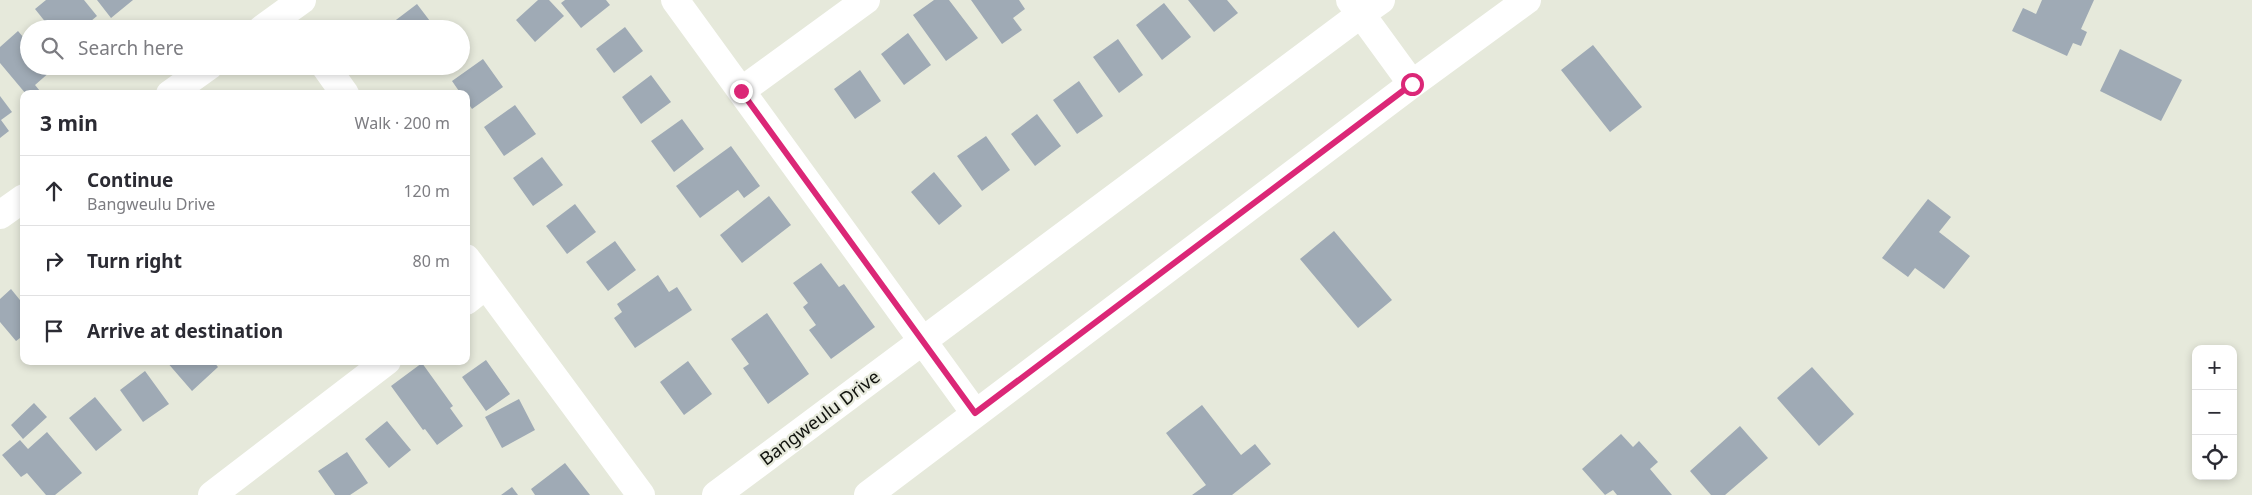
<!DOCTYPE html>
<html lang="en">
<head>
<meta charset="utf-8">
<style>
	body { margin:0; font-family:"Noto Sans",sans-serif; background:#f2f2f3; color:#2b2b33 }
	.controls { position:absolute; right:15px; bottom:15px; display:grid; overflow:hidden; border-radius:10px; box-shadow:0 2px 8px #0003 }
	.controls button { width:45px; height:45px; display:grid; place-items:center; padding:0; border:0; border-bottom:1px solid #e1e1e2; background:#fff; color:#2b2b33; font:25px sans-serif }
	.stop { position:absolute; width:15px; height:15px; margin:-11px; border:4px solid #db2777; border-radius:50%; background:#fff }
	.stop.end { background:#db2777; border-color:#fff; box-shadow:0 1px 5px #0008 }
	.list { margin:0; padding:0; list-style:none }
	h2 { display:flex; justify-content:space-between; align-items:center; height:65px; margin:0; padding:0 20px; font-size:21px }
	h2 small { font-size:16px; font-weight:400; color:#7c7c81 }
	.list li { display:grid; grid-template-columns:32px 1fr auto; gap:15px; align-items:center; box-sizing:border-box; height:70px; padding:0 20px; border-top:1px solid #e1e1e2 }
	.list b { display:block; font-size:19px; white-space:nowrap }
	.list p { margin:0; font-size:16px; white-space:nowrap; color:#7c7c81 }
	.list em { font-size:16px; font-style:normal; color:#7c7c81 }
	.icon { flex:none; width:28px; height:28px; fill:none; stroke:currentColor; stroke-width:2; stroke-linecap:round; stroke-linejoin:round }
	.map { position:relative; flex:none; width:2252px; height:495px; overflow:hidden }
	.search { position:absolute; background:#fff; box-shadow:0 2px 8px #0003; left:20px; top:20px; width:450px; height:55px; display:flex; align-items:center; gap:12px; box-sizing:border-box; padding:0 18px; border-radius:28px; color:#7c7c81; font-size:19px }
	.panel { position:absolute; background:#fff; box-shadow:0 2px 8px #0003; left:20px; top:90px; width:450px; height:275px; border-radius:10px }
	.map>svg:first-child { display:block }
</style>
</head>
<body>
<div class="map">
<svg width="2252" height="495" viewBox="0 0 2252 495">
	<rect width="100%" height="100%" fill="#e6e9db"/>
	<path fill="#9faab5" d="M46 0H84L97 16 85 26 88 29H51L35 9Z
		M97 0H133L111 18Z
		M538 0H549L564 16 535 42 516 20Z
		M565 0H606L610 5 581 28 561 3Z
		M934 0H949L978 38 946 61 913 15Z
		M971 0H1019L1025 9 1013 18 1022 30 1002 44Z
		M1188 0H1227L1238 13 1214 32Z
		M2042 0H2094L2081 29 2087 32 2081 46 2073 43 2067 56 2012 31 2023 8 2036 14Z
		M1164 3 1191 37 1162 60 1136 25Z
		M417 4 436 29H390L388 26Z
		M625 27 643 51 614 73 596 49Z
		M18 31 29 44V66H47L51 71 35 85 40 91 37 94H26L0 63V47Z
		M908 33 931 65 904 85 881 54Z
		M1118 39 1143 75 1119 93 1093 57Z
		M1593 45 1642 107 1610 132 1561 70Z
		M2120 49 2182 80 2161 121 2100 91Z
		M483 59 503 87 472 109 466 100V94H461L452 81Z
		M860 70 881 101 855 119 834 89Z
		M651 75 671 102 641 124 622 97Z
		M1079 81 1103 116 1077 134 1053 100Z
		M0 96 12 112 1 120 9 131 0 138Z
		M515 105 536 134 504 156 484 127Z
		M1037 114 1061 146 1035 166 1011 134Z
		M682 119 704 149 674 172 651 141Z
		M986 136 1010 170 982 191 957 156Z
		M731 146 760 186 744 198 738 190 700 218 676 186Z
		M542 157 563 185 533 206 513 178Z
		M934 172 962 206 939 225 911 192Z
		M769 196 791 225 742 263 720 235Z
		M1928 199 1951 217 1939 232 1970 256 1944 289 1915 268 1908 277 1882 258Z
		M575 204 596 232 567 254 546 226Z
		M1334 231 1392 300 1358 328 1300 259Z
		M615 241 636 270 608 291 586 262Z
		M821 263 839 287 844 284 875 327 831 359 809 330 816 325 803 307 808 303 793 283Z
		M658 275 669 292 677 287 692 310 635 348 614 318 622 312 617 304Z
		M11 289 24 305V335L16 341 0 322V299Z
		M767 313 809 374 768 404 743 368 749 364 731 339Z
		M486 360 510 394 486 411 462 377Z
		M166 361H213L218 367 192 391Z
		M688 361 712 394 684 415 660 382Z
		M422 363 453 406 450 408 463 426 437 445 425 429 423 430 391 386Z
		M1812 367 1854 414 1819 446 1777 398Z
		M145 371 169 404 143 422 120 390Z
		M95 397 122 430 96 451 69 418Z
		M519 399 535 430 502 448 485 417Z
		M34 403 47 417 23 439 11 425Z
		M1202 405 1241 455 1255 444 1271 464 1232 495H1192L1206 485 1166 433Z
		M387 421 411 450 389 468 365 439Z
		M1740 426 1768 458 1725 495H1711L1690 471Z
		M47 432 82 473 55 495H46L27 473 21 477 2 455 20 440 28 449Z
		M1621 434 1633 447 1639 441 1658 462 1650 469 1672 495H1617L1613 490 1605 495 1582 469Z
		M347 452 368 483 350 495H335L318 471Z
		M565 463 590 495H535L531 489Z
		M512 487 518 495H501Z"/>
	<g fill="none" stroke-linecap="round" stroke-linejoin="round">
		<path stroke="#fff" stroke-width="28" d="M675 0 975 413
			M1381 0 1361 14 1412 84
			M262 29 302 0
			M325 66 345 94
			M741 91 866 0
			M170 94 209 66
			M0 215 24 198
			M466 258 641 495
			M466 301 486 285
			M212 495 387 361
			M716 495 1361 14 1350 0
			M868 495 1412 84 1527 0"/>
	</g>
	<g fill="none" stroke-linecap="round" stroke-linejoin="round">
		<path stroke="#db2777" stroke-width="6" d="M741 91 975 413 1412 84"/>
	</g>
	<g text-anchor="middle" stroke-width="4.5" stroke-linejoin="round" paint-order="stroke">
		<g font-size="18" fill="#11130e" stroke="#e6e9db">
			<text transform="translate(820 418) rotate(-37)" y="6">Bangweulu Drive</text>
		</g>
	</g>
</svg>
<div class="controls">
<button>+</button>
<button>−</button>
<button><svg class="icon" aria-label="locate" viewBox="0 0 24 24"><circle cx="12" cy="12" r="6"/><path d="M12 2v4M12 18v4M2 12h4M18 12h4"/></svg></button>
</div>
<div class="stop" style="left:1412px;top:84px"></div>
<div class="stop end" style="left:741px;top:91px"></div>
<div class="search"><svg class="icon" aria-label="search" viewBox="0 0 24 24"><circle cx="10" cy="10" r="6"/><path d="M15 15l6 6"/></svg>Search here</div>
<section class="panel">
<h2>3 min<small>Walk · 200 m</small></h2>
<ul class="list">
<li><svg class="icon" aria-label="ahead" viewBox="0 0 24 24"><path d="M12 20V5M6 11l6-6 6 6"/></svg><div><b>Continue</b><p>Bangweulu Drive</p></div><em>120 m</em></li>
<li><svg class="icon" aria-label="right" viewBox="0 0 24 24"><path d="M7 20v-9h11M14 6l5 5-5 5"/></svg><div><b>Turn right</b></div><em>80 m</em></li>
<li><svg class="icon" aria-label="arrive" viewBox="0 0 24 24"><path d="M6 21V4h12l-3 4 3 4H6"/></svg><div><b>Arrive at destination</b></div></li>
</ul>
</section>
</div>
</body>
</html>
